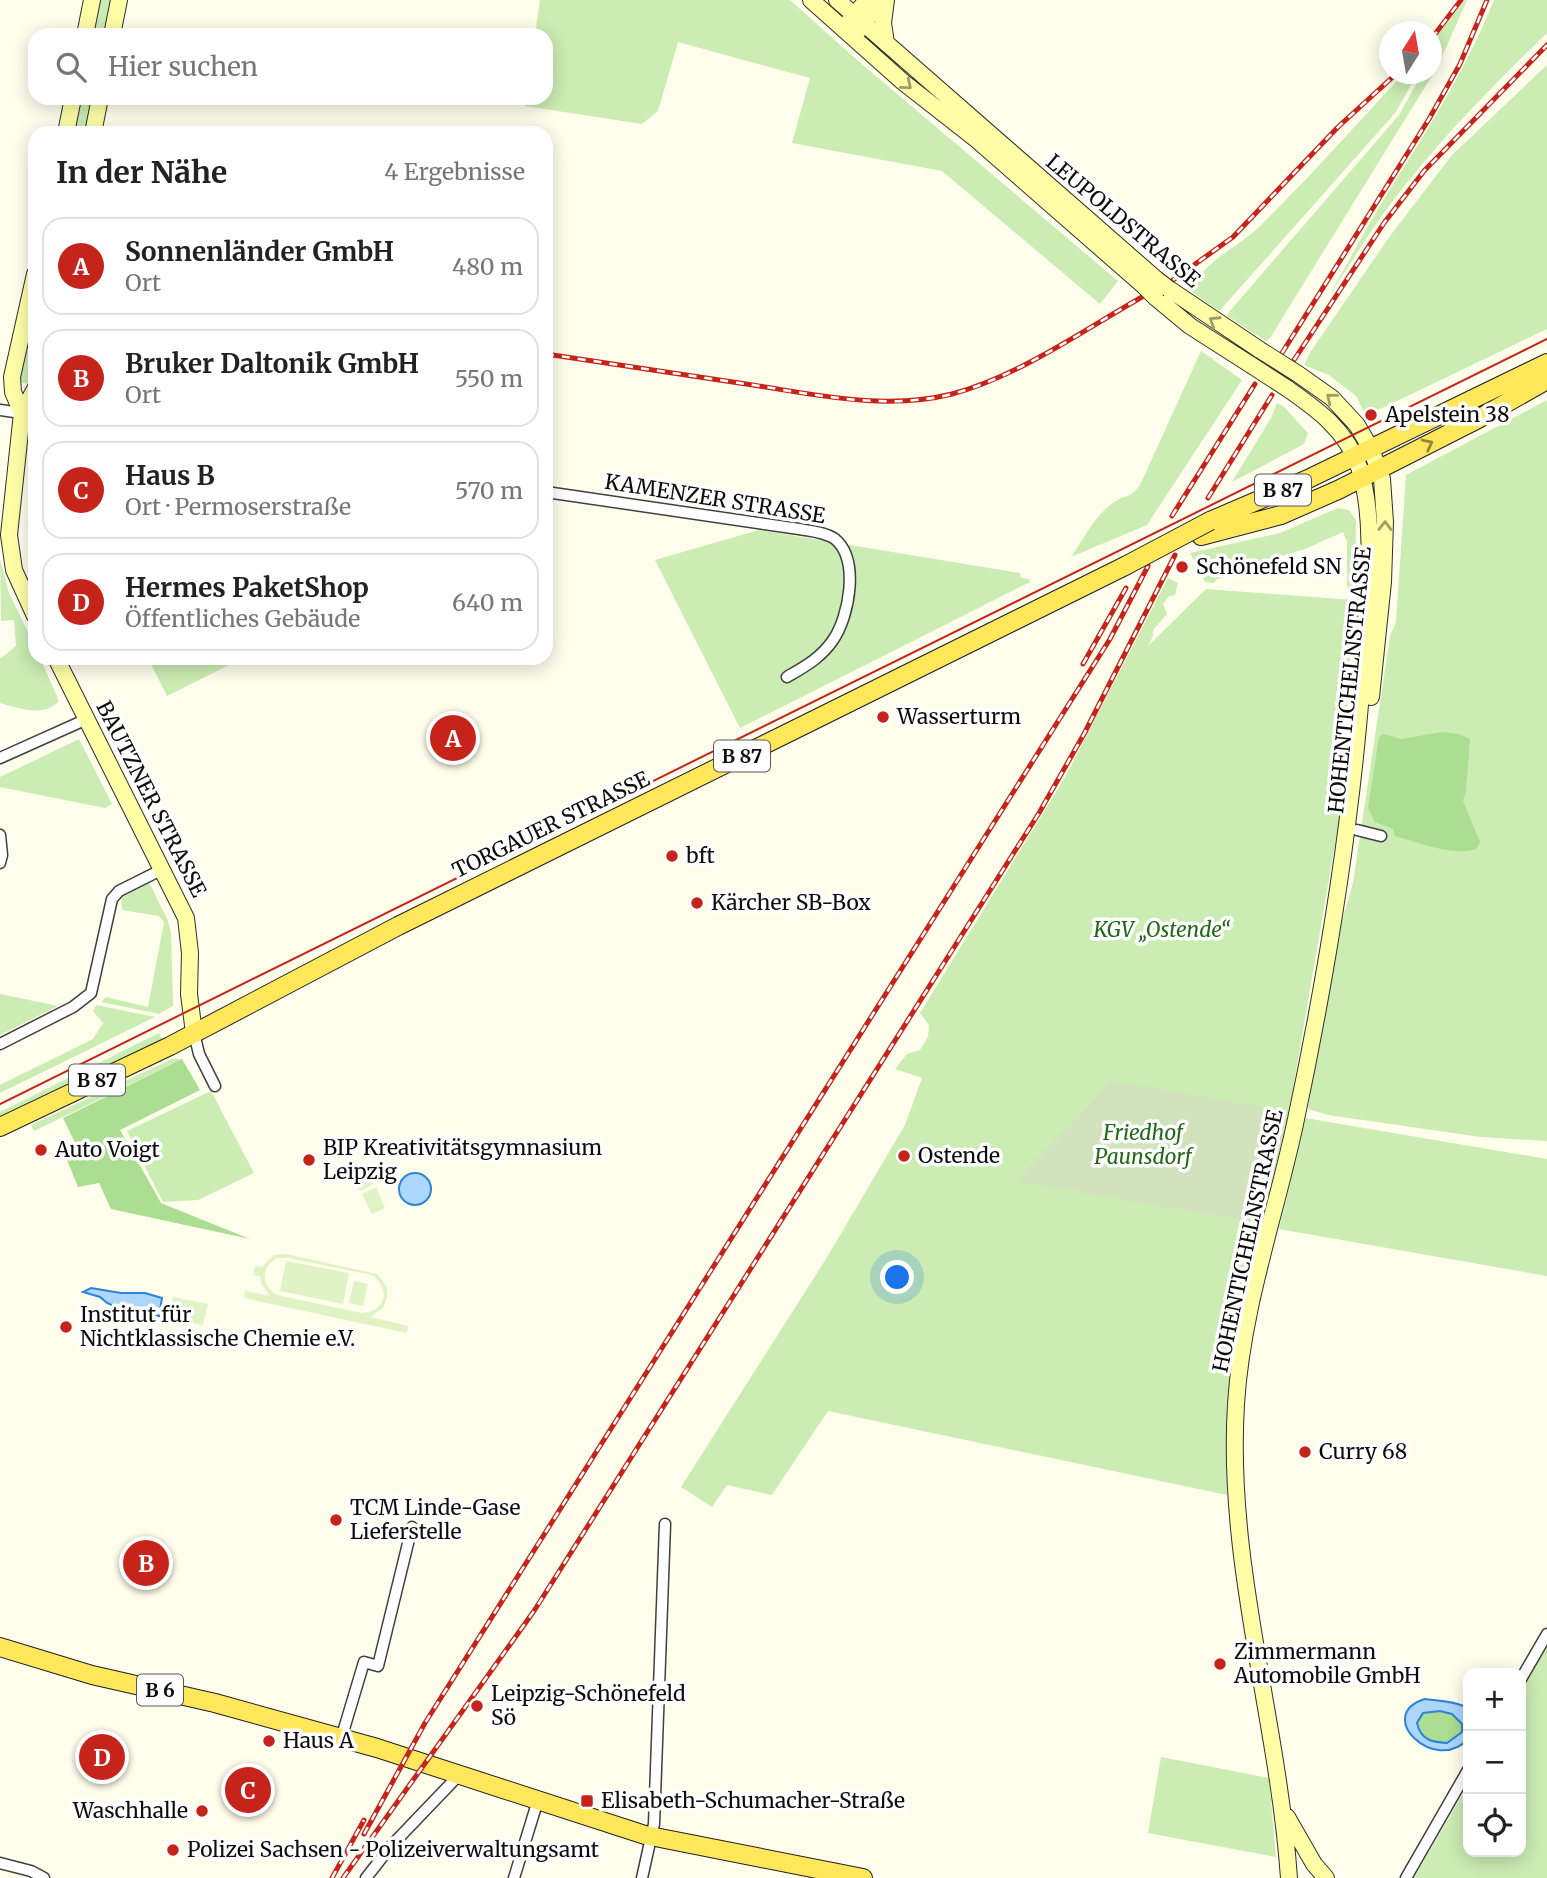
<!DOCTYPE html>
<html lang="de">
<head>
<meta charset="utf-8">
<style>
	body { margin:0; font-family:Merriweather,serif; background:#f6f6f6; color:#222 }
	.controls { position:absolute; right:21px; bottom:21px; display:grid; overflow:hidden; border-radius:14px; box-shadow:0 4px 18px #0003 }
	.controls button { width:63px; height:63px; display:grid; place-items:center; padding:0; border:0; border-bottom:2px solid #e0e0e0; background:#fff; color:#222; font:35px sans-serif }
	.compass { position:absolute; left:1379px; top:21px; width:63px; height:63px; border-radius:50%; background:#fff; box-shadow:0 4px 18px #0003; rotate:11deg }
	.you { position:absolute; left:898px; top:1278px; width:24px; height:24px; margin:-18px; border:5px solid #fff; border-radius:50%; background:#1a73e8; box-shadow:0 0 0 10px #1a73e833 }
	.badge { display:grid; place-items:center; width:46px; height:46px; border-radius:50%; background:#c6231b; color:#fff; font-size:23px; font-weight:700 }
	.pin { position:absolute; translate:-50% -50%; border:4px solid #fff; box-shadow:0 2px 7px #0006 }
	.list { margin:0; padding:0; list-style:none }
	h2 { display:flex; justify-content:space-between; align-items:center; height:91px; margin:0; padding:0 28px; font-size:30px }
	h2 small { font-size:23px; font-weight:400; color:#767676 }
	.list li { display:grid; grid-template-columns:46px 1fr auto; gap:21px; align-items:center; box-sizing:border-box; height:98px; margin:0 14px 14px; padding:0 14px; border:2px solid #e0e0e0; border-radius:21px }
	.list b { display:block; font-size:26px; white-space:nowrap }
	.list p { margin:0; font-size:23px; white-space:nowrap; color:#767676 }
	.list em { font-size:23px; font-style:normal; color:#767676 }
	.icon { flex:none; width:38px; height:38px; fill:none; stroke:currentColor; stroke-width:2; stroke-linecap:round; stroke-linejoin:round }
	.map { position:relative; flex:none; width:1547px; height:1878px; overflow:hidden }
	.search { position:absolute; background:#fff; box-shadow:0 4px 18px #0003; left:28px; top:28px; width:525px; height:77px; display:flex; align-items:center; gap:18px; box-sizing:border-box; padding:0 24px; border-radius:21px; color:#767676; font-size:26px }
	.panel { position:absolute; background:#fff; box-shadow:0 4px 18px #0003; left:28px; top:126px; width:525px; height:539px; border-radius:21px }
	.map>svg:first-child { display:block }
</style>
</head>
<body>
<div class="map">
<svg width="1547" height="1878" viewBox="0 0 1547 1878">
	<rect width="100%" height="100%" fill="#fffdec"/>
	<path fill="#cbecb3" d="M97 0H114L107 35H90Z
		M540 0H790L857 60 1118 281 1100 304 942 171 792 143 810 78 678 42 658 111 642 124 525 106 526 98H546V35H535Z
		M1465 0H1467L1438 66 1270 338 1266 341 1227 316 1229 312 1399 115 1422 74H1432V42Z
		M1494 0H1547V33C1492 86 1438 141 1392 202 1369 232 1350 265 1329 296 1346 266 1362 236 1379 207 1422 138 1464 75 1494 0Z
		M1547 65V329L1391 404 1375 411 1363 410 1356 396 1329 375 1304 365 1311 351 1390 236 1452 155Z
		M1403 74H1417L1396 112 1222 308 1219 311 1182 285 1198 279C1211 258 1241 245 1259 227 1309 178 1356 125 1403 74Z
		M78 98H94L87 133H71Z
		M35 298V370L32 385 16 381Z
		M1201 351 1242 380 1147 525 1071 557C1083 540 1095 515 1113 503 1125 494 1129 500 1140 485Z
		M1547 400V1141L1481 1137 1328 1115 1308 1109 1314 1058 1335 945 1353 883 1390 636 1396 622 1406 475Z
		M1277 403 1283 406 1308 433 1304 444 1232 482 1271 418Z
		M1338 508 1349 510 1356 520 1355 590 1347 591V541L1343 532 1305 549 1240 568 1228 577 1217 579 1214 583 1205 582 1190 553 1280 533Z
		M759 530 1020 573 1021 578 1029 579 1030 582 740 728 655 560Z
		M0 559 9 593 35 647V658H40L59 701C43 718 20 708 0 703V659L16 646 14 620 1 621Z
		M1168 578 1178 583 1175 595 1169 596 1163 604 1167 614 1153 630V636L1148 646 1206 589 1354 600 1341 809 1289 1112 1243 1105 1017 1180 1262 1224C1239 1313 1226 1403 1227 1495L828 1411 772 1495 727 1485 712 1507 681 1487 826 1259 905 1125 922 1078 895 1069 907 1054 920 1050 928 1037 929 1025 920 1013 1064 779Z
		M148 658H243L167 696Z
		M79 739 112 804 105 808 0 787V777Z
		M149 882 168 921 171 933 173 1006 159 1014 101 1002 106 997 148 1007 164 922 159 916 122 910 121 895Z
		M0 994 58 1006 0 1035Z
		M96 1005 155 1017 0 1093V1085L93 1039 103 1023 93 1011Z
		M159 1033 162 1040 0 1121V1112Z
		M172 1059H182L34 1131 31 1125Z
		M211 1091 254 1173 198 1200 163 1202 127 1131Z
		M1305 1118 1547 1159V1276L1279 1229Z
		M1547 1646V1878H1414L1468 1785V1852H1521V1692Z
		M1161 1757 1269 1778 1276 1857 1148 1833Z"/>
	<path fill="#acde91" d="M1442 732 1459 734 1470 739 1466 791 1463 801 1480 842 1476 849C1452 857 1419 842 1395 836L1393 829 1375 822 1368 808 1379 737 1384 734 1401 739Z
		M182 1059 200 1090 120 1130 161 1203 250 1239 111 1209 99 1183 78 1187 67 1160 80 1153 63 1118Z
		M1440 1711 1452 1714 1462 1724V1732L1447 1743C1431 1741 1421 1740 1417 1723L1423 1713Z"/>
	<path fill="#d2e2bc" d="M1111 1081 1289 1112 1262 1224 1017 1181Z"/>
	<path fill="#dff3c5" fill-rule="evenodd" d="M363 1165 373 1184 360 1191 350 1171Z
		M376 1187 385 1208 372 1214 362 1194Z
		M286 1254 377 1274 387 1287V1298L383 1308 370 1317 408 1326 407 1333 244 1298 245 1291 270 1296 262 1285 260 1276 253 1275 255 1266 262 1267 274 1255ZM277 1258H289L372 1275C392 1290 385 1313 361 1313L277 1295C261 1285 260 1267 277 1258Z
		M286 1261 349 1273 343 1304 280 1291Z
		M354 1281 368 1284 363 1306 349 1303Z
		M173 1297 208 1304 203 1325 168 1318Z"/>
	<path fill="#add6fb" stroke="#2e83d7" stroke-width="2" fill-rule="evenodd" d="M399 1189a16 16 0 1 1 32 0a16 16 0 1 1-32 0Z
		M91 1288 121 1293H145L162 1298 159 1316 123 1310 107 1303 100 1297 83 1292Z
		M1425 1699C1434 1700 1465 1702 1468 1710 1471 1718 1468 1731 1468 1739 1435 1775 1373 1715 1425 1699ZM1440 1711 1452 1714 1462 1724V1732L1447 1743C1431 1742 1421 1740 1417 1723L1423 1713Z"/>
	<g fill="none" stroke-linecap="round" stroke-linejoin="round">
		<defs>
			<path id="street" d="M0 410 35 415
				M546 492 799 529C810 531 825 532 835 539 860 560 849 617 833 640 821 658 804 667 787 677
				M0 758 87 719
				M1357 830 1381 836
				M0 835 2 855 0 863
				M194 1033 199 1054 215 1086
				M0 1044 73 1007 91 993 112 899 119 891 163 869
				M1521 1679 1547 1634
				M341 1739 364 1662 378 1666 412 1527
				M0 1863 31 1871 44 1878
				M366 1878 391 1846 459 1775
				M514 1878 538 1800
				M642 1878 654 1824 665 1524
				M1406 1878 1468 1770"/>
			<path id="secondary" d="M811 0 903 82 977 140 1144 286
				M837 0 1156 279
				M886 0 883 23 886 43
				M847 24 867 0
				M857 32 881 0
				M85 35 92 0
				M112 35 119 0
				M66 133 73 98
				M93 133 100 98
				M1169 289 1260 350
				M1155 297 1190 326 1251 365
				M1298 374 1332 398 1357 425 1371 449 1382 479 1385 522 1383 582 1371 697
				M35 389 22 413 9 535 14 570 35 616
				M1288 389C1318 410 1346 430 1359 467 1377 522 1367 595 1364 651 1354 810 1328 969 1295 1124 1275 1217 1242 1308 1236 1404 1226 1564 1278 1719 1289 1878
				M22 413 13 392 12 377 35 274
				M56 658 186 918 190 953 189 994 194 1033
				M1287 1817 1314 1864 1326 1878"/>
			<path id="primary" d="M1210 521 1308 479 1547 363
				M1201 536 1281 515 1338 490 1478 419 1547 380
				M0 1127 170 1046 398 926 1125 566
				M0 1647 92 1675 215 1703 377 1748 645 1835 863 1878"/>
		</defs>
		<use href="#street" stroke="#404040" stroke-width="13"/>
		<use href="#secondary" stroke="#2f2f2f" stroke-width="18"/>
		<use href="#primary" stroke="#1e1e1e" stroke-width="20"/>
		<use href="#street" stroke="#fff" stroke-width="10"/>
		<use href="#secondary" stroke="#fffea7" stroke-width="16"/>
		<use href="#primary" stroke="#ffe75c" stroke-width="18"/>
		<path stroke="#c6231b" stroke-width="2" d="M0 1104 1547 339"/>
		<defs>
			<path id="rail" d="M1432 38 1461 0
				M1173 280 1233 237 1338 127 1396 74
				M1282 353 1429 119 1460 64 1487 0
				M546 354C613 364 680 374 746 384 814 394 884 411 952 394 1019 376 1082 331 1142 297
				M1294 360 1384 223 1424 171 1547 45
				M1208 498 1272 395
				M1172 516 1255 384
				M1083 664 1126 588
				M364 1834 425 1723 1110 639 1148 566
				M332 1878 364 1820
				M343 1878 534 1611 1039 813 1084 734 1175 555"/>
		</defs>
		<use href="#rail" stroke="#c6231b" stroke-width="5"/>
		<use href="#rail" stroke="#fff" stroke-width="2.5" stroke-dasharray="8" stroke-linecap="butt"/>
		<defs>
			<path id="secondary-bridge" d="M1156 279 1169 289
				M1144 286 1155 297
				M1260 350 1298 374
				M1251 365 1288 389"/>
			<path id="primary-bridge" d="M1125 566 1210 521"/>
		</defs>
		<use href="#secondary-bridge" stroke="#2f2f2f" stroke-width="18" stroke-linecap="butt"/>
		<use href="#primary-bridge" stroke="#1e1e1e" stroke-width="20" stroke-linecap="butt"/>
		<use href="#secondary-bridge" stroke="#fffea7" stroke-width="16"/>
		<use href="#primary-bridge" stroke="#ffe75c" stroke-width="18"/>
	</g>
	<defs><path id="oneway-chevron" d="M-2-3.5L2.5 0L-2 3.5" fill="none" stroke-width="1.6" stroke-linecap="round" stroke-linejoin="round" transform="scale(1.75)"/></defs>
	<g stroke="#9e9e69">
		<use href="#oneway-chevron" transform="translate(907 85) rotate(40)"/>
		<use href="#oneway-chevron" transform="translate(1214 321) rotate(-147)"/>
		<use href="#oneway-chevron" transform="translate(1331 398) rotate(-141)"/>
		<use href="#oneway-chevron" transform="translate(1385 526) rotate(-89)"/>
	</g>
	<use stroke="#928538" href="#oneway-chevron" transform="translate(1428 444) rotate(-27)"/>
	<g fill="#c6231b" stroke="#fff" stroke-width="2.5">
		<circle cx="1371" cy="415" r="7"/>
		<circle cx="1182" cy="567" r="7"/>
		<circle cx="883" cy="717" r="7"/>
		<circle cx="672" cy="856" r="7"/>
		<circle cx="697" cy="903" r="7"/>
		<circle cx="41" cy="1150" r="7"/>
		<circle cx="904" cy="1156" r="7"/>
		<circle cx="309" cy="1160" r="7"/>
		<circle cx="66" cy="1327" r="7"/>
		<circle cx="1305" cy="1452" r="7"/>
		<circle cx="336" cy="1520" r="7"/>
		<circle cx="1220" cy="1664" r="7"/>
		<circle cx="477" cy="1706" r="7"/>
		<circle cx="269" cy="1741" r="7"/>
		<rect x="580" y="1794" width="14" height="14" rx="3.5"/>
		<circle cx="202" cy="1811" r="7"/>
		<circle cx="173" cy="1850" r="7"/>
	</g>
	<g text-anchor="middle" stroke-width="7" stroke-linejoin="round" paint-order="stroke">
		<g fill="#fff" stroke="#565656" stroke-width="2">
			<rect x="1255" y="474.5" width="56" height="31" rx="5"/>
			<rect x="714" y="740.5" width="56" height="31" rx="5"/>
			<rect x="69" y="1064.5" width="56" height="31" rx="5"/>
			<rect x="137" y="1674.5" width="46" height="31" rx="5"/>
		</g>
		<g font-size="19" font-weight="bold" fill="#0d0d0d">
			<text x="1283" y="497">B 87</text>
			<text x="742" y="763">B 87</text>
			<text x="97" y="1087">B 87</text>
			<text x="160" y="1697">B 6</text>
		</g>
		<g font-size="21" fill="#0d0d0d" stroke="#fff">
			<text transform="translate(1123 221) rotate(40)" y="7">LEUPOLDSTRASSE</text>
			<text transform="translate(715 499) rotate(9)" y="7">KAMENZER STRASSE</text>
			<text transform="translate(1350 680) rotate(-84)" y="7">HOHENTICHELNSTRASSE</text>
			<text transform="translate(151 799) rotate(63)" y="7">BAUTZNER STRASSE</text>
			<text transform="translate(551 825) rotate(-26)" y="7">TORGAUER STRASSE</text>
			<text transform="translate(1248 1241) rotate(-78)" y="7">HOHENTICHELNSTRASSE</text>
		</g>
		<g font-size="21" fill="#0d0d0d" stroke="#fff" text-anchor="start">
			<text x="1385" y="422">Apelstein 38</text>
			<text x="1196" y="574">Schönefeld SN</text>
			<text x="897" y="724">Wasserturm</text>
			<text x="686" y="863">bft</text>
			<text x="711" y="910">Kärcher SB-Box</text>
			<text x="323" y="1155">BIP Kreativitätsgymnasium<tspan x="323" dy="24">Leipzig</tspan></text>
			<text x="55" y="1157">Auto Voigt</text>
			<text x="918" y="1163">Ostende</text>
			<text x="80" y="1322">Institut für<tspan x="80" dy="24">Nichtklassische Chemie e.V.</tspan></text>
			<text x="1319" y="1459">Curry 68</text>
			<text x="350" y="1515">TCM Linde-Gase<tspan x="350" dy="24">Lieferstelle</tspan></text>
			<text x="1234" y="1659">Zimmermann<tspan x="1234" dy="24">Automobile GmbH</tspan></text>
			<text x="491" y="1701">Leipzig-Schönefeld<tspan x="491" dy="24">Sö</tspan></text>
			<text x="283" y="1748">Haus A</text>
			<text x="601" y="1808">Elisabeth-Schumacher-Straße</text>
			<text x="188" y="1818" text-anchor="end">Waschhalle</text>
			<text x="187" y="1857">Polizei Sachsen - Polizeiverwaltungsamt</text>
		</g>
		<g font-size="21" font-style="italic" fill="#216918" stroke="#fff">
			<text x="1162" y="937">KGV „Ostende“</text>
			<text x="1143" y="1140">Friedhof<tspan x="1143" dy="24">Paunsdorf</tspan></text>
		</g>
	</g>
</svg>
<div class="controls">
<button>+</button>
<button>−</button>
<button><svg class="icon" aria-label="locate" viewBox="0 0 24 24"><circle cx="12" cy="12" r="6"/><path d="M12 2v4M12 18v4M2 12h4M18 12h4"/></svg></button>
</div>
<svg class="compass" viewBox="-18 -18 36 36"><path d="M0-13l5 13h-10z" fill="#e53935"/><path d="M0 13l5-13h-10z" fill="#767676"/></svg>
<div class="you"></div>
<div class="pin badge" style="left:453px;top:738px">A</div>
<div class="pin badge" style="left:146px;top:1563px">B</div>
<div class="pin badge" style="left:248px;top:1790px">C</div>
<div class="pin badge" style="left:102px;top:1757px">D</div>
<div class="search"><svg class="icon" aria-label="search" viewBox="0 0 24 24"><circle cx="10" cy="10" r="6"/><path d="M15 15l6 6"/></svg>Hier suchen</div>
<section class="panel">
<h2>In der Nähe<small>4 Ergebnisse</small></h2>
<ul class="list">
<li><span class="badge">A</span><div><b>Sonnenländer GmbH</b><p>Ort</p></div><em>480 m</em></li>
<li><span class="badge">B</span><div><b>Bruker Daltonik GmbH</b><p>Ort</p></div><em>550 m</em></li>
<li><span class="badge">C</span><div><b>Haus B</b><p>Ort · Permoserstraße</p></div><em>570 m</em></li>
<li><span class="badge">D</span><div><b>Hermes PaketShop</b><p>Öffentliches Gebäude</p></div><em>640 m</em></li>
</ul>
</section>
</div>
</body>
</html>
